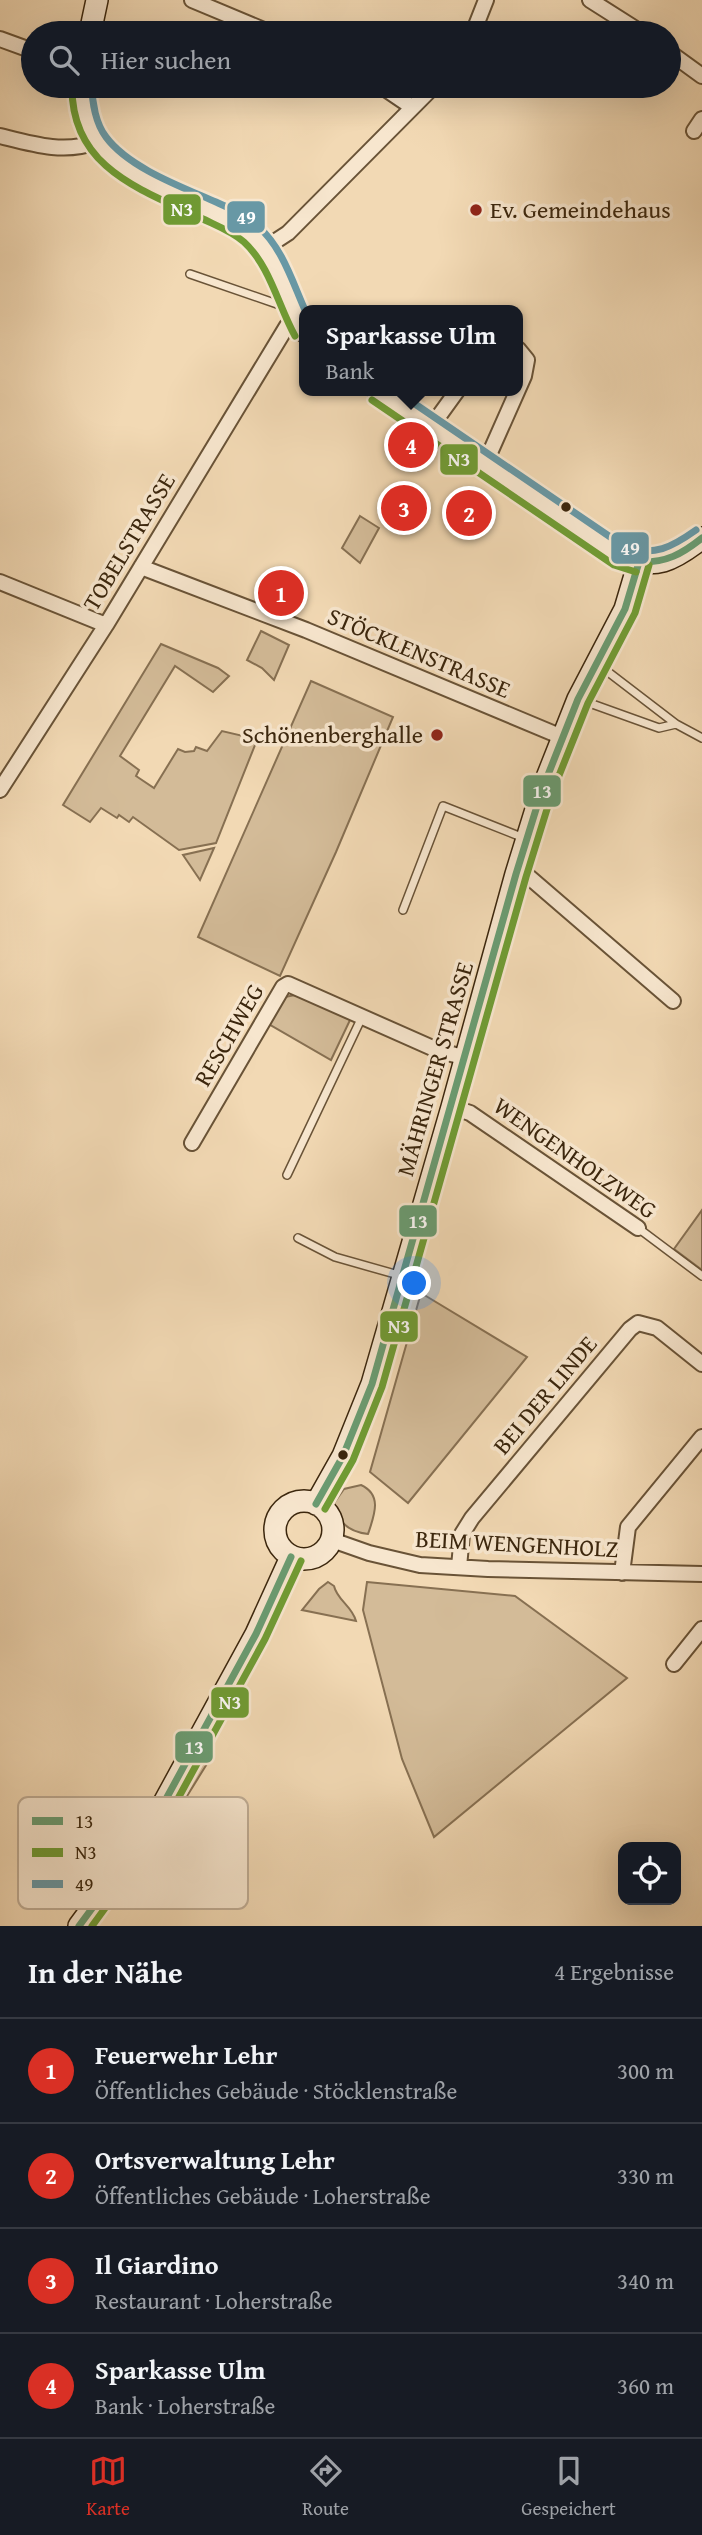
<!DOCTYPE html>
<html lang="de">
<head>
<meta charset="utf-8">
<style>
	body { margin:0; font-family:"Gentium Book Plus",serif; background:#20242c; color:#f1f3f6 }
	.controls { position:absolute; right:21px; bottom:21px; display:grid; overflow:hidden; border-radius:14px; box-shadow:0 7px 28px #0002 }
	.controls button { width:63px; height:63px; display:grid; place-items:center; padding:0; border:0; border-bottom:2px solid #363941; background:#171b24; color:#f1f3f6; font:35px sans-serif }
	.you { position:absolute; left:415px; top:1284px; width:24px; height:24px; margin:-18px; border:5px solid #fff; border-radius:50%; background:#1a73e8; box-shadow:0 0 0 10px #1a73e833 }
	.badge { display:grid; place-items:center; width:46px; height:46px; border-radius:50%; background:#d93025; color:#fff; font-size:23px; font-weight:700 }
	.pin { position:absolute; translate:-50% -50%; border:4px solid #fff; box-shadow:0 2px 7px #0006 }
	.popup { position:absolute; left:299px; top:305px; width:224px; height:91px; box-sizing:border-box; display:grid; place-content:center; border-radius:14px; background:#171b24; filter:drop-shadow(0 2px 5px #0005); font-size:23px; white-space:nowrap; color:#9ea1a6 }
	.popup b { font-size:26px; color:#f1f3f6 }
	.popup::after { content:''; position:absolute; left:50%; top:100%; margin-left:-14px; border:14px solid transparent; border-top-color:#171b24 }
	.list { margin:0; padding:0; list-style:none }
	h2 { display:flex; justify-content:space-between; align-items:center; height:91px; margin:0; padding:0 28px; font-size:30px }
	h2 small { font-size:23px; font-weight:400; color:#9ea1a6 }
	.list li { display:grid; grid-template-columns:46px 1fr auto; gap:21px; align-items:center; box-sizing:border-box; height:105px; padding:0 28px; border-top:2px solid #363941 }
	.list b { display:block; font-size:26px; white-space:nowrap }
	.list p { margin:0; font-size:23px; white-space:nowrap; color:#9ea1a6 }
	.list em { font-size:23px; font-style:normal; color:#9ea1a6 }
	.icon { flex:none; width:38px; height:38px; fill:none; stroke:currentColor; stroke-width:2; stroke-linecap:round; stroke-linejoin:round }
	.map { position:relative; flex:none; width:702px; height:1926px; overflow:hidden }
	.search { position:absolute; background:#171b24; box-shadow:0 7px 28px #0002; left:21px; right:21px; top:21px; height:77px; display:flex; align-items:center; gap:18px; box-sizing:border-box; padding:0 24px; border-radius:38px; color:#9ea1a6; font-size:26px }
	.sheet { height:511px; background:#171b24 }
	nav { display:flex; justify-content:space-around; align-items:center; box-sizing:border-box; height:98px; border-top:2px solid #363941; background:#171b24; font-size:19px; color:#9ea1a6 }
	nav a { display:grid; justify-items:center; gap:4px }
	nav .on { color:#d93025 }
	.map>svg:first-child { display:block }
</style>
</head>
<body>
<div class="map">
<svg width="702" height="1926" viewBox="0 0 702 1926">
	<rect width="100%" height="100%" fill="#f2d9b4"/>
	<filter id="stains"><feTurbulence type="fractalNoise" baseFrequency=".00286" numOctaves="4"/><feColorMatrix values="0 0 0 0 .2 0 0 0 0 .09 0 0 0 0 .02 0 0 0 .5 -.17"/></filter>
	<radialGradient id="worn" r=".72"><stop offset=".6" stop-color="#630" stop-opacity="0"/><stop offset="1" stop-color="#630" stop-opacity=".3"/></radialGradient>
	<path fill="#d3bb98" stroke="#877052" stroke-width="2" d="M360 516 379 528 360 563 342 548Z
		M261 631 289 645 274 680 262 668 247 660Z
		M161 644 218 668 229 676 213 692 175 666 120 756 139 770 136 776 154 788 178 749 185 752 194 751 196 747 207 751 222 731 252 738 255 745 216 843 179 850 133 817 129 822 119 815 117 818 101 808 90 822 63 805Z
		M311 681 393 717 336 852 280 976 198 937Z
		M214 848 200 880 183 855Z
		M295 995 351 1018 331 1060 267 1023 280 998Z
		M702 1210V1270L674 1249Z
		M421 1293 527 1357 408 1503 370 1472Z
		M361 1485C383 1495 374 1516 368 1534 349 1532 337 1522 334 1503L344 1489Z
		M328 1582 334 1586C337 1600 352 1606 356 1621L302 1610 319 1589Z
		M367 1582 515 1596 627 1678 434 1837 402 1759 363 1610Z
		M202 1755 210 1759 156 1846 96 1926H87L198 1757Z"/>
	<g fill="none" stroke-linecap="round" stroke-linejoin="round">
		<defs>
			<path id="lane" d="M190 274 277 304 285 300
				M599 665 676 724 702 738
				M581 700 659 728 676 724
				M403 910 443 806 524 838
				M287 1175 362 1017
				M638 1228 702 1276
				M298 1238 335 1257 402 1276"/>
			<path id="street" d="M192 0 271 33
				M590 0 642 33
				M473 33 486 0
				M0 39 33 51
				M669 52 702 76
				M381 86 412 107
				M694 131 702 119
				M0 136C32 144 64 154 96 142
				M265 248 288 233 434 86
				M431 427 457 391
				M485 464 524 376 527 360 518 349
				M141 567 306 630 562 737
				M0 582 106 625
				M0 790 106 625 287 326 296 317
				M516 874 529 877 673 1001
				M452 1107 470 1113 638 1228
				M192 1143 283 987 288 984 437 1050 466 1058
				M332 1540 369 1553 420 1565 488 1569 702 1574
				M459 1567 462 1534 472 1518 630 1329 638 1323 657 1328 702 1364
				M622 1573 628 1527 702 1437
				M674 1664 702 1629"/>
			<path id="secondary" d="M90 33 97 0
				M82 86C81 103 87 128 97 143 118 172 179 196 212 212 225 218 239 224 250 233 281 261 284 297 304 331
				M378 391 620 556C655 571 674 560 702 538
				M275 1530a29 29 0 1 1 58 0a29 29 0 1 1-58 0Z
				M316 1504 343 1456 372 1384 452 1107 516 874 542 790 578 699 625 609 639 562
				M79 1926 130 1857 160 1810 256 1634 291 1557"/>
		</defs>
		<use href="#lane" stroke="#695337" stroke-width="10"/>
		<use href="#street" stroke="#695337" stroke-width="18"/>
		<use href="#secondary" stroke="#3b260d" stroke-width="24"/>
		<use href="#lane" stroke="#f7e6ce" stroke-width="7"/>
		<use href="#street" stroke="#f7e6ce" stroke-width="14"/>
		<use href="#secondary" stroke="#f7e6ce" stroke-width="21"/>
		<defs>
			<path id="bus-1" d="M639 562C666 563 682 554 702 538
				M316 1504 343 1456 372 1384 516 874 542 790 578 699 625 609 639 562
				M79 1926 130 1857 160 1810 256 1634 291 1557"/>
			<path id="bus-2" d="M72 86C71 167 139 189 201 218 215 225 232 231 244 242 270 266 278 305 295 336
				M372 400 614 565 636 572
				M325 1509 353 1460 382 1387 526 877 552 793 588 703 635 613 649 565
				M92 1926 138 1863 169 1815 265 1639 301 1561"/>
			<path id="bus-3" d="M92 86C92 103 96 124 106 137 129 168 182 187 216 202 231 209 247 215 258 226 283 249 292 281 305 310
				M396 391 625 547C654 557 672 547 696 530"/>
		</defs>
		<use href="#bus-1" stroke="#f7e6ce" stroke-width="12"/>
		<use href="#bus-2" stroke="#f7e6ce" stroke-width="12"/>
		<use href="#bus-3" stroke="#f7e6ce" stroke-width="12"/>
		<use href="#bus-1" stroke="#6a9c72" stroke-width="7"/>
		<use href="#bus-2" stroke="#709c34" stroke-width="7"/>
		<use href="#bus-3" stroke="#6898a5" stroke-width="7"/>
	</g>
	<g fill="#8f2418" stroke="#f7e6ce" stroke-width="2.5">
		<circle cx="476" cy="210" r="7"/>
		<circle cx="437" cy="735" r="7"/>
	</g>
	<g fill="#3b260d" stroke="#f7e6ce" stroke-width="2.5">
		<circle cx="566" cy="507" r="6"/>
		<circle cx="343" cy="1455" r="6"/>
	</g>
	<g text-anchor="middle" stroke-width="7" stroke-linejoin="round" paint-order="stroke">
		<g font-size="24" fill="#3b260d" stroke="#f7e6ce" text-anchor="start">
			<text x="490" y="218">Ev. Gemeindehaus</text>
			<text x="423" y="743" text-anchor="end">Schönenberghalle</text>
		</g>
		<g font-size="24" fill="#3b260d" stroke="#f7e6ce">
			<text transform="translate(129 542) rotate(-59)" y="8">TOBELSTRASSE</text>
			<text transform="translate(419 653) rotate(23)" y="8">STÖCKLENSTRASSE</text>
			<text transform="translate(229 1035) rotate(-60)" y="8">RESCHWEG</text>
			<text transform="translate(435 1069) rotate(-74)" y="8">MÄHRINGER STRASSE</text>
			<text transform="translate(575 1158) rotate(35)" y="8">WENGENHOLZWEG</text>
			<text transform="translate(545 1395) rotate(-50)" y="8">BEI DER LINDE</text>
			<text transform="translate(517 1544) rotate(3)" y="8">BEIM WENGENHOLZ</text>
		</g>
	</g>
	<rect x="18" y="1797" width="230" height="112" rx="10" fill="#f7e6ce" stroke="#bfac94" stroke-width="2"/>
	<rect x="32" y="1817" width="31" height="8" fill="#6a9c72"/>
	<rect x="32" y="1848" width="31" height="9" fill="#709c34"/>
	<rect x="32" y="1880" width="31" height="8" fill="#6898a5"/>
	<g font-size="19" fill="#3b260d">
		<text x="75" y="1828">13</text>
		<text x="75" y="1859">N3</text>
		<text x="75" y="1891">49</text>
	</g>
	<g stroke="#f7e6ce" stroke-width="2.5">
		<rect x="162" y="193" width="40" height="33" rx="7" fill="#709c34"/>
		<rect x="226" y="200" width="40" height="34" rx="7" fill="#6898a5"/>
		<rect x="439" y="443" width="40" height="33" rx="7" fill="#709c34"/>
		<rect x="610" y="531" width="40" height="34" rx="7" fill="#6898a5"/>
		<rect x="522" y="774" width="40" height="34" rx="7" fill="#6a9c72"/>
		<rect x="398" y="1204" width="40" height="34" rx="7" fill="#6a9c72"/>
		<rect x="379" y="1310" width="40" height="33" rx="7" fill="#709c34"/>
		<rect x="210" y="1686" width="40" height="33" rx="7" fill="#709c34"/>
		<rect x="174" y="1730" width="40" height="34" rx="7" fill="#6a9c72"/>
	</g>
	<g font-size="19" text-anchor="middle" font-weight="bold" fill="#fff">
		<text x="182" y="216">N3</text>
		<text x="246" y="224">49</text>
		<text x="459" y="466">N3</text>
		<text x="630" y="555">49</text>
		<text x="542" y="798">13</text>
		<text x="418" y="1228">13</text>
		<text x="399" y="1333">N3</text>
		<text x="230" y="1709">N3</text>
		<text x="194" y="1754">13</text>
	</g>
	<rect width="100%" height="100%" filter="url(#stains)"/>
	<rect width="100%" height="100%" fill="url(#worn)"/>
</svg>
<div class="controls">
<button><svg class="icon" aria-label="locate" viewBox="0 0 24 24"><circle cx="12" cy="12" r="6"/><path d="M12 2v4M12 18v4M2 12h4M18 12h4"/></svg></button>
</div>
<div class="you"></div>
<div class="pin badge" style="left:281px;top:593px">1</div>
<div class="pin badge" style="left:469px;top:513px">2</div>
<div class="pin badge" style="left:404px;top:508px">3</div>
<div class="pin badge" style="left:411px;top:445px">4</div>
<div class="popup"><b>Sparkasse Ulm</b>Bank</div>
<div class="search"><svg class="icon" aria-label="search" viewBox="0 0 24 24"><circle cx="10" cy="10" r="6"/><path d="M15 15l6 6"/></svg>Hier suchen</div>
</div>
<section class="sheet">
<h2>In der Nähe<small>4 Ergebnisse</small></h2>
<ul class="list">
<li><span class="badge">1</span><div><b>Feuerwehr Lehr</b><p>Öffentliches Gebäude · Stöcklenstraße</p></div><em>300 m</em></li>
<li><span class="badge">2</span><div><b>Ortsverwaltung Lehr</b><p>Öffentliches Gebäude · Loherstraße</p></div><em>330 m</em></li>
<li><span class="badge">3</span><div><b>Il Giardino</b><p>Restaurant · Loherstraße</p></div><em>340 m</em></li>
<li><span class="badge">4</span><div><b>Sparkasse Ulm</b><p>Bank · Loherstraße</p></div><em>360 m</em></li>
</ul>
</section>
<nav>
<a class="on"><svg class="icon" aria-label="map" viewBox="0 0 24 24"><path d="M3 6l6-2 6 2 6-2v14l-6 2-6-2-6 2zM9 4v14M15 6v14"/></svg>Karte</a>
<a><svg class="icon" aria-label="directions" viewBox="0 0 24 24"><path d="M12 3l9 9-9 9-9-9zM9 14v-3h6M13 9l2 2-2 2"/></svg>Route</a>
<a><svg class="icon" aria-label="saved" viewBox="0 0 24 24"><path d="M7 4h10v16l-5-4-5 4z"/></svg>Gespeichert</a>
</nav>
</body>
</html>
